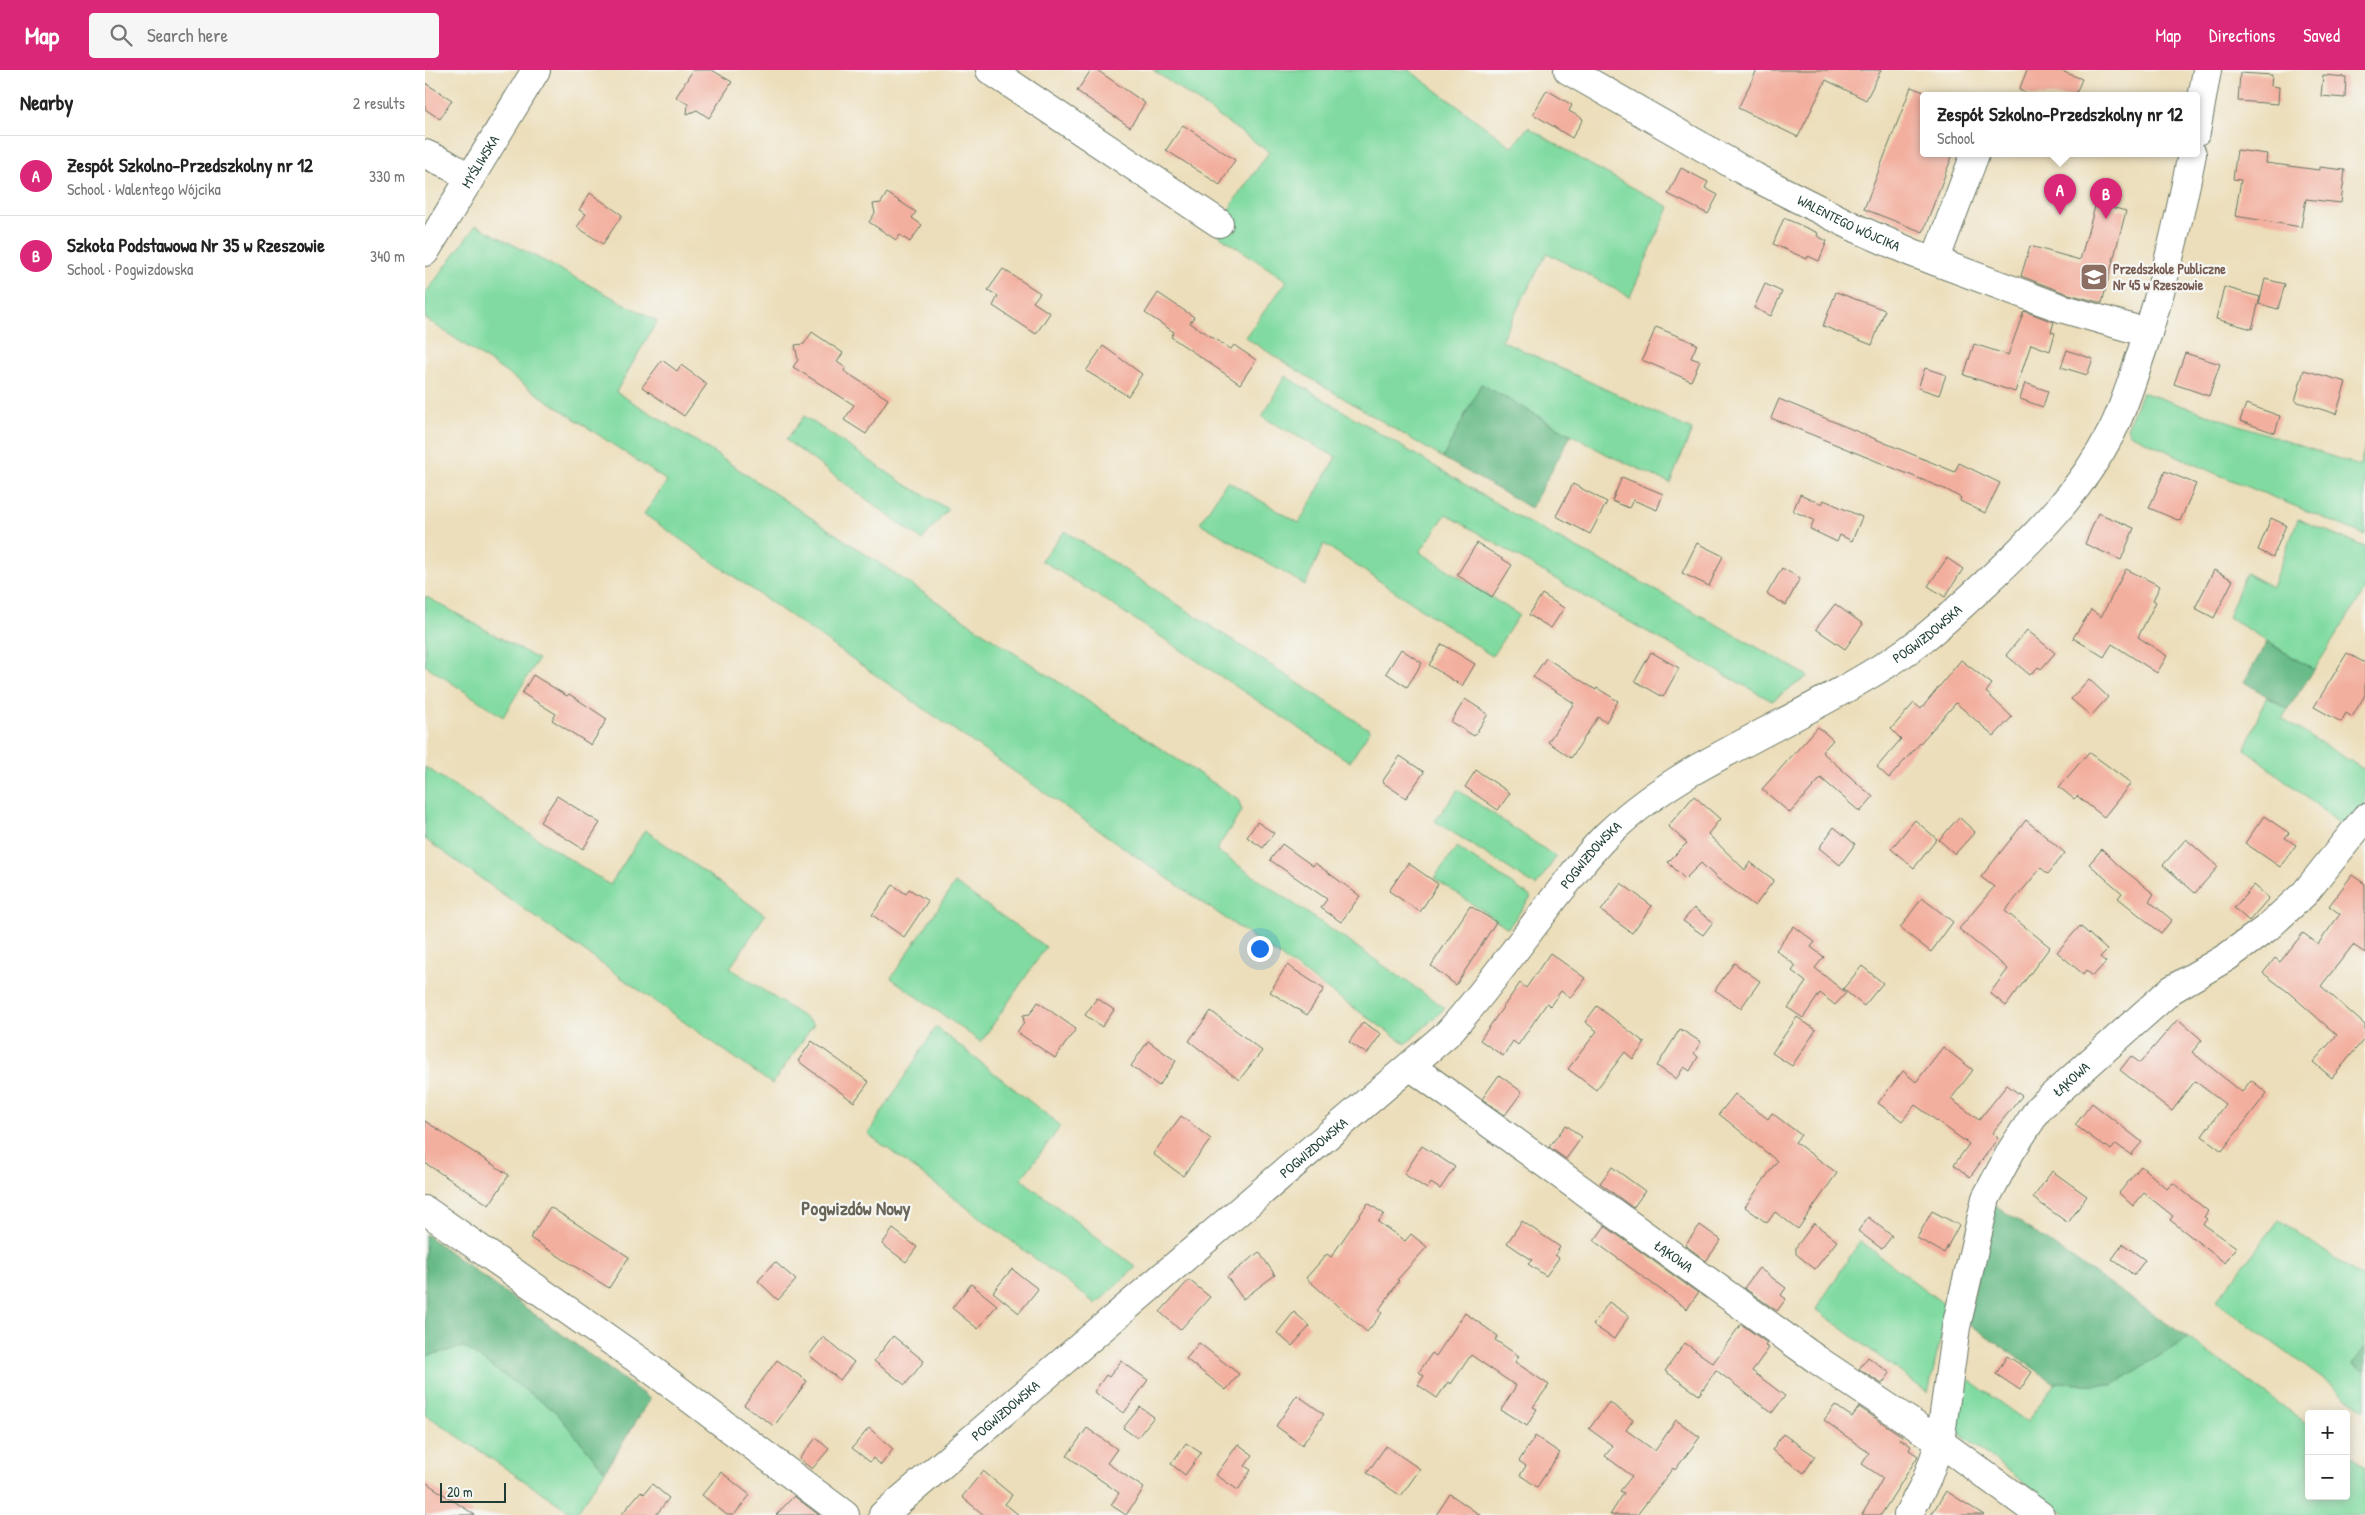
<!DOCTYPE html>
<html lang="en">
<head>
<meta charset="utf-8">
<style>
	body { margin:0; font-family:"Patrick Hand",sans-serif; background:#f6f6f6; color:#222 }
	.controls { position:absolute; right:15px; bottom:15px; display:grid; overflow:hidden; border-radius:5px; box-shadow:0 2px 12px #0003 }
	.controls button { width:45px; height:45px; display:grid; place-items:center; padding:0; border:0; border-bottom:1px solid #e0e0e0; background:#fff; color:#222; font:25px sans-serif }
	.scale { position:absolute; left:15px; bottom:12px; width:66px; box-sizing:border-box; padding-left:5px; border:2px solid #1f3d34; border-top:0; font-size:14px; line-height:18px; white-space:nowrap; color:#1f3d34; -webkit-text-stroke:4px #f6f6f2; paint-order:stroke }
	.you { position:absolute; left:834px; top:878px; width:18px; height:18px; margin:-12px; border:4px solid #fff; border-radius:50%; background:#1a73e8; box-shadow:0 0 0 8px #1a73e833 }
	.badge { display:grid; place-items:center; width:32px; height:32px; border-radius:50%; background:#db2777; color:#fff; font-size:16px; font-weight:700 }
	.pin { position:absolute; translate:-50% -41px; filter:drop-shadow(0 1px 2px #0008) }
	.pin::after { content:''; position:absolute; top:26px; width:18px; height:15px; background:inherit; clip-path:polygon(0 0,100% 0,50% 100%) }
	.popup { position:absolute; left:1495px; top:22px; width:280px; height:65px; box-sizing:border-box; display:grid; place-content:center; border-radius:5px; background:#fff; filter:drop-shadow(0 1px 4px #0005); font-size:16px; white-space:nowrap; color:#767676 }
	.popup b { font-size:19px; color:#222 }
	.popup::after { content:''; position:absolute; left:50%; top:100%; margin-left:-10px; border:10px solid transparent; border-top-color:#fff }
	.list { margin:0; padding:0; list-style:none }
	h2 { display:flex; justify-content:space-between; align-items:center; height:65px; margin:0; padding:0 20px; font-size:21px }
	h2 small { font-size:16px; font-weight:400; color:#767676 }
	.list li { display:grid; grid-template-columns:32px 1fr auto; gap:15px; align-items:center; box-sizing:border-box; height:80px; padding:0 20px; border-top:1px solid #e0e0e0 }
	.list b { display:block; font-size:19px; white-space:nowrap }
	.list p { margin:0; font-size:16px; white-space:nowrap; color:#767676 }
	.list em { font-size:16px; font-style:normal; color:#767676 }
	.icon { flex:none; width:28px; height:28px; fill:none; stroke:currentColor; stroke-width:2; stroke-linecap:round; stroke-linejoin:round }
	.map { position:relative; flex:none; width:1940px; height:1445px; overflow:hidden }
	header { display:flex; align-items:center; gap:30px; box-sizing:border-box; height:70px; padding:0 25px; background:#db2777; color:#fff }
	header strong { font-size:24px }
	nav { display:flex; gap:28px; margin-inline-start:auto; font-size:18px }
	.search { width:350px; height:45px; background:#f6f6f6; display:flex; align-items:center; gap:12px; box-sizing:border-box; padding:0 18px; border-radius:5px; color:#767676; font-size:19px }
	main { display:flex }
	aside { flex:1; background:#fff }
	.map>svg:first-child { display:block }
</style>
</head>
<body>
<header>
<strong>Map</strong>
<div class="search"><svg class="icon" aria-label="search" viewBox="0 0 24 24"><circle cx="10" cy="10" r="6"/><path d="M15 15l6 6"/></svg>Search here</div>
<nav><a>Map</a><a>Directions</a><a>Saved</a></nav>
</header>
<main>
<aside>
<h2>Nearby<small>2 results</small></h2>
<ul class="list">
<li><span class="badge">A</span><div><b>Zespół Szkolno-Przedszkolny nr 12</b><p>School · Walentego Wójcika</p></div><em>330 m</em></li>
<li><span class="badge">B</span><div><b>Szkoła Podstawowa Nr 35 w Rzeszowie</b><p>School · Pogwizdowska</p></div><em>340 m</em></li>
</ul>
</aside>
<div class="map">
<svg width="1940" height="1445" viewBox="0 0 1940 1445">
	<rect width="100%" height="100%" fill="#f6f6f2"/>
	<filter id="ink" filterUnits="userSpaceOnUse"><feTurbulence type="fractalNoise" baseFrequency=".02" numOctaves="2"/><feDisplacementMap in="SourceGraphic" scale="10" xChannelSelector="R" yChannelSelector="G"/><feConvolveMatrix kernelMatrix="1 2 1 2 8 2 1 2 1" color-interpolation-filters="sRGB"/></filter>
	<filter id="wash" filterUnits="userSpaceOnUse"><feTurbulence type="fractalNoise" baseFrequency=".0096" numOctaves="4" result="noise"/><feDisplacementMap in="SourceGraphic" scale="20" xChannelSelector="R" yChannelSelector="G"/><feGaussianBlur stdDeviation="1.12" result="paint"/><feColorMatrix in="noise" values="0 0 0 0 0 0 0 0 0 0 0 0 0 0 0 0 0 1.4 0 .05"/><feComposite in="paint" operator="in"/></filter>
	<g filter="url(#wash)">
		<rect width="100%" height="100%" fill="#ecdeba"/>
		<path fill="#81dba1" stroke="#508c6a" d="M728 0H984L1087 77 1103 57 1164 94 1244 137 1205 227 1122 183 1076 270 1267 360 1245 413 1181 384 1056 314 1018 388 865 296 820 267 862 211 792 164 807 134 844 82Z
			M51 155 232 251 191 322 274 373 583 579 813 729 817 741 791 780 1020 938 981 974 219 444 242 411 0 248V224Z
			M860 306 1102 452 1202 504 1383 606 1347 631 1176 536 1021 444 995 482 1094 545 1067 586 899 474 880 515 775 453 802 411 874 453 911 387 837 347Z
			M1717 322 1935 396 1940 376V465L1787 402 1705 364 1702 358Z
			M379 346 478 413 523 439 497 470 361 370Z
			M1873 449 1940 477V520L1889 600 1803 547 1821 503 1847 517Z
			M640 461 945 660 925 692 691 537 616 490Z
			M0 526 113 589 78 647 0 595Z
			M1841 627 1863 639 1857 649 1940 700V737L1923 760 1820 679Z
			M0 697 185 815 220 760 340 845 305 898 389 954 347 1014 0 769Z
			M1033 720 1131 787 1111 816 1010 751Z
			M1032 777 1106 827 1083 858 1009 808Z
			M530 813 621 877 556 972 466 908Z
			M511 957 636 1056 596 1109 711 1197 671 1234 443 1064Z
			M1854 1150 1940 1209V1277L1928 1294 1940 1302V1340L1791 1231Z
			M1435 1171 1523 1237 1503 1323 1391 1239Z
			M1763 1268 1884 1355V1426H1921V1382L1940 1396V1445H1642L1527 1358 1530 1300 1602 1352 1630 1313 1688 1315Z
			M39 1277 130 1341 180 1401 150 1445 0 1344V1286Z"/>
		<path fill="#68bb87" stroke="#447c5e" d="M1056 314 1146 365 1106 438 1018 388Z
			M1842 572 1889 600 1863 639 1819 612Z
			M1567 1133 1763 1268 1688 1315 1630 1313 1543 1253Z
			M0 1164 225 1329 180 1401 130 1341 39 1277 0 1286Z
			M1940 1277V1302L1928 1294Z"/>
		<g id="blocks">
			<path fill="#f3af9e" d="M268 0H287L307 12 284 48 272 40 262 44 263 34 251 27Z
				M666 0H672L720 33 705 57 652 21Z
				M1332 0H1456L1441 30 1401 10 1373 67 1313 38Z
				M1602 0H1634L1657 9 1650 26H1609L1594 20Z
				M1815 3 1847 5 1846 16 1854 17 1853 34 1813 31Z
				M1898 5 1921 7 1920 28 1896 26Z
				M0 13 27 30 15 49 0 39Z
				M1486 17 1499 22V84H1528L1498 162 1439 139Z
				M1122 20 1147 35 1144 41 1158 49 1147 68 1108 44Z
				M758 55 810 90 795 115 741 80Z
				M1812 80 1842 84 1841 93 1894 100V97L1920 100 1916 133 1881 129 1876 157 1810 146 1816 110 1808 109Z
				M1256 98 1283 112 1280 118 1293 125 1283 144 1243 124Z
				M165 123 197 145 178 174 152 157 161 144 154 140Z
				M462 123 491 142 487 148 497 155 485 172 475 165 471 170 444 152 450 143 448 134 456 133Z
				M1671 133 1701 141 1677 233 1640 223 1596 206 1605 176 1655 190Z
				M1359 148 1393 163 1392 166 1402 171 1394 191 1383 186 1382 189 1348 174Z
				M578 199 615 223 608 232 625 243 611 264 568 236 573 226 563 220Z
				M1840 209 1860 214 1853 239 1834 234Z
				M1340 214 1357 222 1346 246 1329 238Z
				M1799 217 1835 227 1827 259 1791 249Z
				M1411 222 1460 240 1447 275 1398 256Z
				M733 223 769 247 765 253 806 279 809 275 831 290 815 314 746 267 749 262 720 243Z
				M1599 241 1629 252 1626 262 1630 263 1625 281 1606 274 1590 322 1539 305 1549 274 1583 285Z
				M1231 257 1272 274 1266 288 1275 291 1266 311 1217 290Z
				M387 262 418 283 412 292 421 298 419 301 463 329 441 364 419 350 429 335 368 297 373 290 370 275 379 274Z
				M678 276 717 304 703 326 661 301Z
				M1642 280 1668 289 1662 305 1636 297Z
				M1760 283 1795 294 1784 326 1749 314Z
				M237 290 252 301 256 295 282 314 259 346 217 317Z
				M1500 298 1521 305 1514 325 1493 318Z
				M1879 300 1921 312 1911 344 1870 331Z
				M1600 313 1623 321 1618 337 1595 329Z
				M1354 329 1530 402 1534 393 1575 413 1560 443 1535 431 1536 428 1522 420 1346 348Z
				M1821 334 1855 346 1850 363 1815 351Z
				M1740 401 1771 414 1755 451 1724 438Z
				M1197 407 1238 424 1232 440 1208 430 1204 438 1187 431Z
				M1148 414 1182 432 1165 464 1131 446Z
				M1375 424 1397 434 1399 430 1437 447 1427 471 1415 465 1412 472 1385 459 1389 450 1368 441Z
				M1673 443 1709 458 1696 490 1660 474Z
				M1846 448 1861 455 1848 487 1833 480Z
				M1052 473 1087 495 1067 527 1032 505Z
				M1272 473 1298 486 1284 516 1257 503Z
				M1522 488 1538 499 1520 527 1503 516Z
				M1357 498 1375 508 1361 535 1342 524Z
				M1701 499 1735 516 1728 530 1731 532 1713 567 1742 586 1732 603 1687 574 1679 587 1648 568 1666 540 1676 547Z
				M1789 500 1808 510 1789 548 1770 538Z
				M1117 524 1139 538 1126 558 1104 545Z
				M1410 534 1438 554 1420 579 1391 559Z
				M1602 560 1630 583 1616 599 1613 597 1605 605 1581 585Z
				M1017 574 1050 594 1037 616 1004 595Z
				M976 579 997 593 982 617 961 603Z
				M1226 582 1254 598 1238 627 1210 611Z
				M1922 583 1940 593V625L1927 647 1921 643 1916 652 1889 637Z
				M1121 588 1171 620 1172 618 1193 631 1181 652 1173 647 1146 688 1123 672 1149 633 1108 607Z
				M1536 590 1567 614 1561 622 1587 647 1569 666 1531 633 1464 708 1452 697 1476 669 1466 659 1489 633 1496 639Z
				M108 605 142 626 144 624 182 649 166 675 127 650 131 644 97 623Z
				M1664 609 1683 627 1666 646 1646 629Z
				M1040 629 1063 644 1049 666 1026 652Z
				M1393 657 1408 670 1397 682 1448 727 1435 742 1396 708 1365 743 1337 719Z
				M1664 682 1706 713 1679 747 1652 726 1649 729 1634 717Z
				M975 686 999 702 981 728 957 712Z
				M1051 700 1085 723 1073 740 1040 717Z
				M132 726 175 753 158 779 115 752Z
				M1269 726 1295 749 1283 764 1320 800 1325 792 1349 810 1330 836 1293 809 1276 793 1260 809 1243 792 1262 773 1243 756Z
				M1839 746 1864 763 1860 768 1871 775 1855 797 1820 773Z
				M1534 747 1550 762 1530 784 1514 770Z
				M1490 750 1512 769 1489 798 1466 779Z
				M1601 750 1640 783 1623 804 1616 798 1580 841 1625 877 1581 936 1565 923 1583 899 1534 859 1569 817 1556 807Z
				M832 752 849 763 838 778 822 767Z
				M1409 757 1430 774 1415 795 1394 778Z
				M1761 769 1793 797 1770 823 1738 795Z
				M857 774 888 796 890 793 935 826 916 852 896 838 902 829 845 790Z
				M1677 779 1693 795 1729 824 1724 831 1747 850 1736 863 1693 828 1697 823 1664 794Z
				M983 793 1013 814 995 842 964 821Z
				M1927 805 1940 814V883L1928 875 1896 916 1940 955V968L1907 1008 1888 992 1912 965 1863 922 1838 903 1850 888 1855 892 1878 863 1893 874 1915 844 1904 836Z
				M1196 813 1227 836 1207 863 1176 841Z
				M468 815 481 824 484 819 503 831 479 867 447 845Z
				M1829 815 1844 828 1824 851 1809 838Z
				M1497 828 1528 852 1506 882 1475 858Z
				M1045 836 1071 852 1031 915 1006 896Z
				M1269 838 1288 852 1278 865 1258 851Z
				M1369 856 1390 872 1386 877 1399 887 1390 898 1421 923 1410 935 1395 923 1378 948 1363 938 1381 912 1367 901 1371 896 1351 880Z
				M1655 856 1682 880 1675 887 1681 892 1668 906 1661 900 1658 904 1632 882Z
				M1125 883 1160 908 1145 928 1136 921 1125 936 1122 933 1093 975 1088 971 1078 986 1055 970 1095 913 1101 918Z
				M1309 893 1335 911 1316 938 1290 920Z
				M862 895 899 919 882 945 845 922Z
				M1437 896 1458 913 1439 936 1418 919Z
				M672 928 689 940 677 957 660 945Z
				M613 932 651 959 630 988 592 962 599 952 598 945 605 944Z
				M1172 936 1220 973 1208 989 1200 982 1171 1020 1143 999 1172 961 1160 952Z
				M786 941 837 981 814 1010 764 971Z
				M1372 947 1391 960 1367 996 1347 983Z
				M1753 949 1777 970 1767 982 1783 995 1817 1022 1826 1010 1842 1023 1797 1081 1777 1066 1800 1034 1770 1011 1747 1041 1695 1000 1706 986 1715 993Z
				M938 952 956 964 942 984 924 972Z
				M1255 959 1276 972 1269 983 1273 987 1265 1001 1259 997 1251 1009 1232 996Z
				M387 971 444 1012 429 1032 373 991Z
				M723 971 751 991 734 1016 706 996Z
				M1518 977 1548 1000 1526 1029 1554 1050 1582 1015 1597 1026 1567 1063 1573 1068 1545 1107 1529 1095 1544 1074 1490 1035 1477 1051 1453 1033 1478 1001 1491 1012Z
				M1074 1005 1097 1022 1080 1045 1057 1029Z
				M1310 1024 1343 1049 1347 1043 1376 1065 1370 1072 1412 1103 1373 1159 1350 1142 1342 1153 1320 1137 1352 1091 1294 1044Z
				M1667 1033 1717 1072 1706 1085 1691 1074 1686 1080 1681 1076 1680 1077 1650 1055Z
				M756 1046 786 1069 758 1106 728 1084Z
				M0 1051 84 1105 64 1135 0 1093Z
				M1141 1055 1157 1067 1141 1089 1124 1077Z
				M997 1076 1030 1097 1015 1119 1006 1113 1002 1119 979 1104Z
				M1716 1096 1742 1119 1748 1113 1783 1141 1779 1147 1782 1149 1778 1154 1811 1177 1800 1193 1745 1150 1748 1146 1719 1123 1708 1136 1694 1123Z
				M1187 1097 1220 1121 1208 1138 1175 1113Z
				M1627 1101 1662 1126 1643 1153 1608 1128Z
				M943 1133 959 1144 953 1152 980 1171 986 1164 1002 1177 972 1210 974 1211 954 1240 957 1243 942 1262 881 1208 902 1184 906 1187Z
				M125 1137 204 1187 184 1218 105 1168Z
				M1507 1141 1534 1155 1519 1183 1492 1168Z
				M1443 1147 1467 1166 1457 1179 1433 1161Z
				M1097 1151 1135 1177 1130 1185 1134 1188 1121 1206 1103 1194 1107 1190 1082 1173Z
				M1389 1153 1412 1171 1390 1199 1371 1184V1177Z
				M1275 1155 1296 1170 1281 1191 1260 1175Z
				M1180 1156 1273 1223 1262 1239 1169 1171Z
				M468 1159 492 1177 481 1192 457 1174Z
				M1698 1174 1720 1190 1709 1205 1687 1189Z
				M834 1182 850 1205 818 1229 802 1207Z
				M350 1192 371 1210 353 1230 333 1211Z
				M1334 1198 1361 1218 1356 1225 1361 1229 1352 1241 1319 1218Z
				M587 1199 613 1219 594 1243 568 1222Z
				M764 1210 785 1227 755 1260 735 1242Z
				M546 1214 572 1235 553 1259 527 1238Z
				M1184 1232 1204 1246 1189 1269 1168 1255Z
				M869 1242 885 1256 867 1276 852 1263Z
				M1040 1243 1073 1266 1070 1270 1094 1286 1090 1292 1124 1315 1108 1337 1112 1339 1102 1356 1076 1340 1091 1316 1046 1285 1026 1314 1023 1312 1012 1328 993 1315 999 1306 994 1302 1007 1283 1011 1286Z
				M1316 1254 1342 1273 1340 1276 1344 1278 1327 1301 1360 1326 1347 1343 1291 1300 1274 1325 1240 1301 1260 1273 1288 1293Z
				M468 1266 499 1291 480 1315 449 1291Z
				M398 1267 429 1292 415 1310 384 1285Z
				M774 1273 814 1304 801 1320 761 1289Z
				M1582 1286 1607 1302 1595 1320 1571 1304Z
				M1443 1287 1465 1303 1457 1314 1434 1299Z
				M352 1290 382 1311 349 1356 319 1335Z
				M696 1291 723 1310 699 1343 669 1322 681 1305 684 1307Z
				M872 1325 899 1344 877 1375 851 1356Z
				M1184 1332 1208 1350 1201 1360 1230 1381 1251 1350 1275 1367 1250 1400 1248 1398 1212 1445H1185L1199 1423 1195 1421 1207 1406 1180 1386 1188 1376 1164 1359Z
				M1410 1335 1427 1347 1434 1337 1477 1366 1475 1369 1486 1376 1484 1380 1493 1386 1456 1445H1437L1458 1408 1437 1394 1444 1383 1399 1350Z
				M715 1337 729 1347 712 1368 698 1358Z
				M444 1358 468 1379 456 1395 448 1388 445 1392 427 1378Z
				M662 1358 692 1379 682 1393 719 1418 701 1445 686 1435 694 1423 642 1386Z
				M1358 1364 1390 1386 1379 1403 1347 1380Z
				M1110 1366 1135 1383 1112 1417 1095 1405 1101 1396 1094 1391Z
				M391 1368 404 1379 387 1399 374 1389Z
				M761 1373 776 1383 760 1405 746 1394Z
				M813 1374 828 1385 820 1396 826 1400 813 1420 791 1405Z
				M961 1376 995 1399 976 1426 942 1403Z
				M558 1401 587 1425 580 1434 594 1445H559L537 1427Z
				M296 1402 325 1425 309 1445H302L277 1425Z
				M0 1412 50 1445H0Z
				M227 1414 244 1428 231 1445H196L216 1421 219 1424Z
				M1521 1421 1559 1445H1506Z
				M1025 1424 1055 1445H1011Z
				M369 1426 394 1445H351Z"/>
		</g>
	</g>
	<g filter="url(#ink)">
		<use href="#blocks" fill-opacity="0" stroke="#677563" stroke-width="1"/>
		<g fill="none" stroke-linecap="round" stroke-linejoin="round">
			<defs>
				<g id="minor">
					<path d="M565 0 794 153"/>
					<path id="s1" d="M1143 0 1330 107 1433 159 1488 183 1636 238 1723 263"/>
					<path d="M1771 62 1782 0"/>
					<path d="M0 84 20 93 46 109"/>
					<path id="s2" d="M0 182 111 0"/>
					<path d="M1510 191 1550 84"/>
					<path id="s3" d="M985 996 1391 1289 1515 1372 1615 1445"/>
					<path d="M0 1140 219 1294 420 1445"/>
					<path id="s4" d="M458 1445 1023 963C1065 917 1100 865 1139 816 1153 798 1167 779 1184 763 1209 739 1236 720 1266 702 1334 663 1407 630 1473 587 1505 566 1534 538 1563 511 1610 467 1656 421 1686 363 1699 338 1707 310 1716 284 1738 219 1754 151 1767 84"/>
					<path id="s5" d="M1483 1445 1501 1411 1515 1372 1531 1257 1561 1128 1586 1081 1614 1038 1746 920 1802 887 1842 858 1880 823 1940 748"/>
				</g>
			</defs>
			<use href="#minor" stroke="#677563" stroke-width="30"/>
			<use href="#minor" stroke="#fff" stroke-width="28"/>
		</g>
	</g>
	<defs>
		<symbol id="school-square" viewBox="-11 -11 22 22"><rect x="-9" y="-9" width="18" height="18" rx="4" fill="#8d6e63" stroke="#f6f6f2"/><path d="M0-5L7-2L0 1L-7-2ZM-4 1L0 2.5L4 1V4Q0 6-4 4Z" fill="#fff"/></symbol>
	</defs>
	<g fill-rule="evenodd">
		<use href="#school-square" x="1653" y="191" width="32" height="32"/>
	</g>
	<g text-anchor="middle" stroke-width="4.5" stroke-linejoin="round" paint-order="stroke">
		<g font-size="14" fill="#1f3d34" stroke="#f6f6f2">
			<text dy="5" stroke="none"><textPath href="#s2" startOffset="106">MYŚLIWSKA</textPath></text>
			<text dy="5" stroke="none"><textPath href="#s1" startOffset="320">WALENTEGO WÓJCIKA</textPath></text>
			<text dy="5" stroke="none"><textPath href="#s4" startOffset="1376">POGWIZDOWSKA</textPath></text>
			<text dy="5" stroke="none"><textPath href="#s4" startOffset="971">POGWIZDOWSKA</textPath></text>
			<text dy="5" stroke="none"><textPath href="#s5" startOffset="476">ŁĄKOWA</textPath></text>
			<text dy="5" stroke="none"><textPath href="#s4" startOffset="566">POGWIZDOWSKA</textPath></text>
			<text dy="5" stroke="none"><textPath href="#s3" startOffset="325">ŁĄKOWA</textPath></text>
			<text dy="5" stroke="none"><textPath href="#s4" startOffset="161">POGWIZDOWSKA</textPath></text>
		</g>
		<g font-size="14" font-weight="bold" fill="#785e54" stroke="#f6f6f2" text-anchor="start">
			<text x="1688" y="204">Przedszkole Publiczne<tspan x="1688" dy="16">Nr 45 w Rzeszowie</tspan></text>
		</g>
		<g font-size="19" font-weight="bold" fill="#696559" stroke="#f6f6f2">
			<text x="431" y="1145">Pogwizdów Nowy</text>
		</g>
	</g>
</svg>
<div class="controls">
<button>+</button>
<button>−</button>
</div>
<div class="scale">20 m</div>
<div class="you"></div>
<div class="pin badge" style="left:1635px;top:145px">A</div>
<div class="popup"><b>Zespół Szkolno-Przedszkolny nr 12</b>School</div>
<div class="pin badge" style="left:1681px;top:149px">B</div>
</div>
</main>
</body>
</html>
